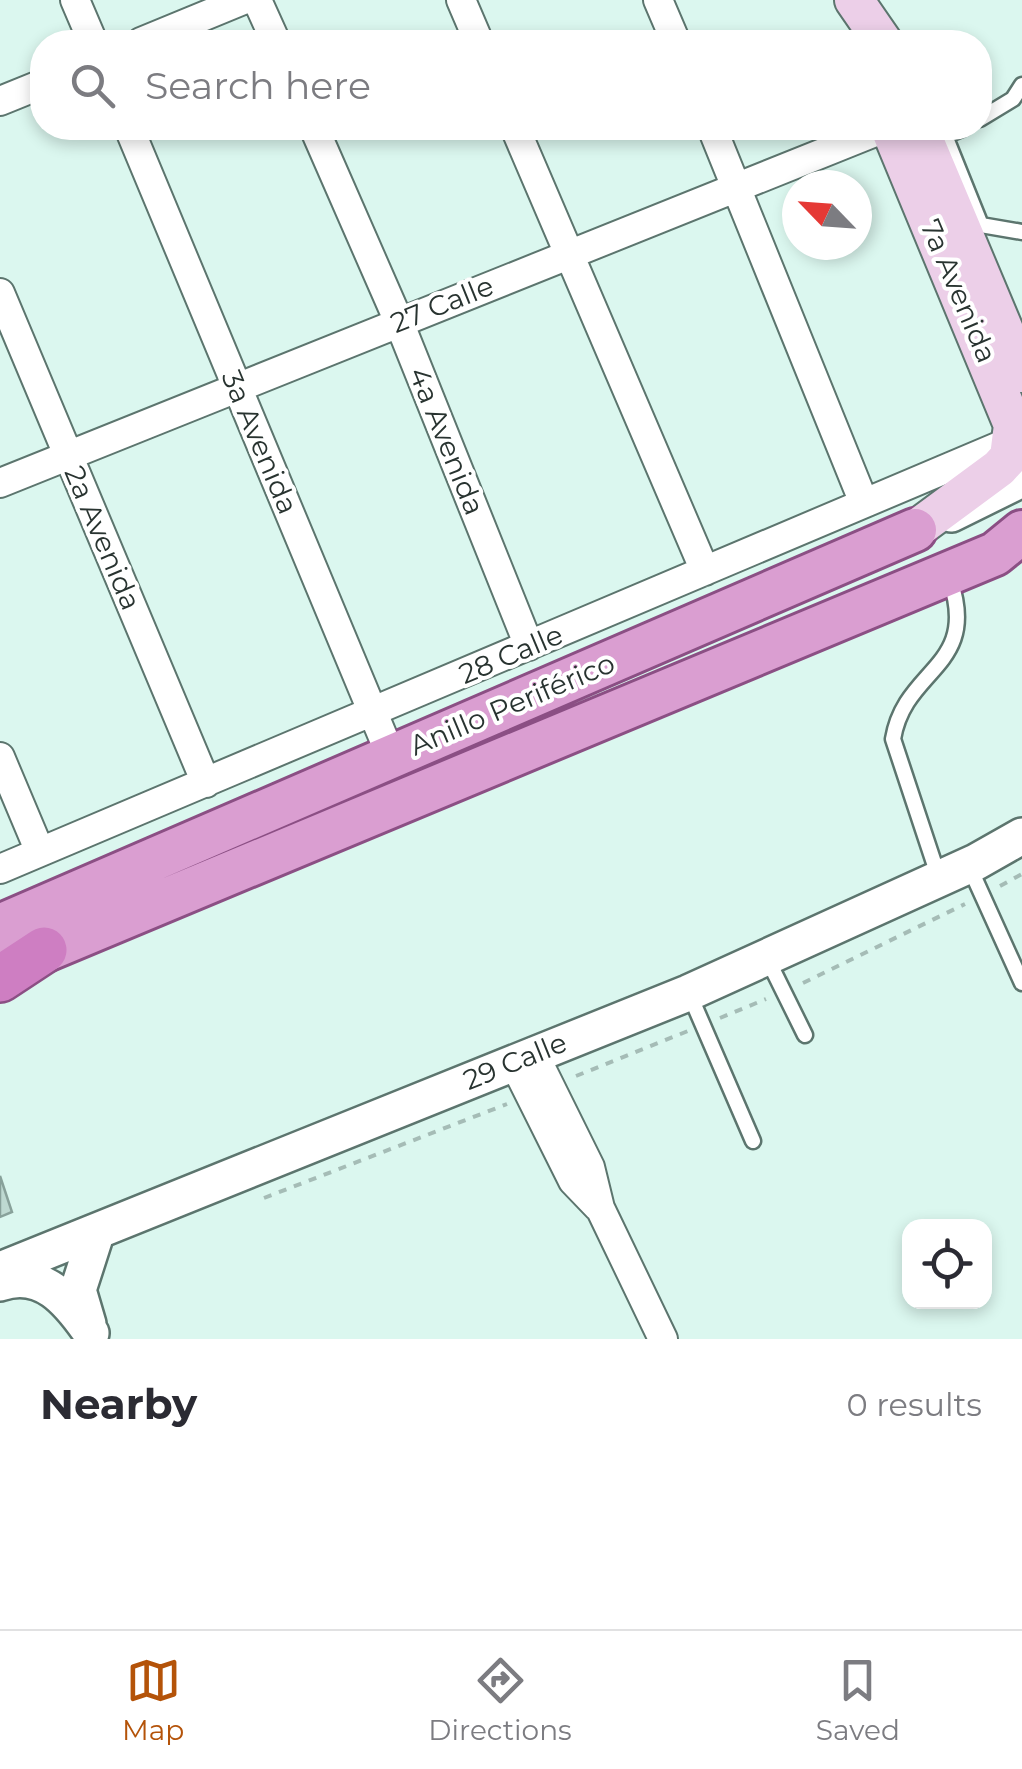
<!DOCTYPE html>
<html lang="en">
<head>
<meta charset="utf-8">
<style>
	body { margin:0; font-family:Montserrat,sans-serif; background:#f2f2f3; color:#2b2b33 }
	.controls { position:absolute; right:30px; bottom:30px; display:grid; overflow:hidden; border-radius:20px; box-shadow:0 5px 15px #0003 }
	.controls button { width:90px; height:90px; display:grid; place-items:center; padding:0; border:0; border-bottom:2px solid #e1e1e2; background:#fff; color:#2b2b33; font:50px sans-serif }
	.compass { position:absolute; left:782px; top:170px; width:90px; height:90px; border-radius:50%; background:#fff; box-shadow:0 5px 15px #0003; rotate:295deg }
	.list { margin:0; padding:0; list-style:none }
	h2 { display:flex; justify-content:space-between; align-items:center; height:130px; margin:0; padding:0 40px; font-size:42px }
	h2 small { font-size:32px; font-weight:400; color:#7c7c81 }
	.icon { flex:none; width:55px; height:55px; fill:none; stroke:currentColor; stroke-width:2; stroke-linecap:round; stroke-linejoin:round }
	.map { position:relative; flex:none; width:1022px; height:1339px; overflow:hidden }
	.search { position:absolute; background:#fff; box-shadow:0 5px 15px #0003; left:30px; right:30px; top:30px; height:110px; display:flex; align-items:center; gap:25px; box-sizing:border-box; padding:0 35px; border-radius:40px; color:#7c7c81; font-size:38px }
	.sheet { height:290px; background:#fff }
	nav { display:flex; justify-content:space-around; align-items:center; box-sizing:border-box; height:140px; border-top:2px solid #e1e1e2; background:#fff; font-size:28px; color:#7c7c81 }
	nav a { display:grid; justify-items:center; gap:5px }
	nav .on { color:#b45309 }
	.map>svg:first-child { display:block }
</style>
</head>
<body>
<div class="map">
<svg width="1022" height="1339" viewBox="0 0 1022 1339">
	<rect width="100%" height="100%" fill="#dbf7ef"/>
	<path fill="#bed9d1" stroke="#88a19a" stroke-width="2.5" d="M0 1176 12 1212 0 1217Z"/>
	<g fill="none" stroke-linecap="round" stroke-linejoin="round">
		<defs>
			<path id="service" d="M980 119 1013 99 1022 85
				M942 128 981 225 1022 232
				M945 136 964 128
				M969 866 1022 983
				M939 878 893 739C905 667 980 668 950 580
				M768 960 805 1035
				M689 993 753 1141"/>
			<path id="minor" d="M75 0 93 42
				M257 0 276 42
				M461 0 479 42
				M658 0 676 42
				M141 42 243 0
				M0 101 42 84
				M129 128 391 756
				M314 128 399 322 529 646
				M515 128 705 571
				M712 128 864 503
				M0 293 206 783
				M0 483 885 128
				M0 757 40 852
				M0 869 1021 437
				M533 1052 590 1167 600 1208 663 1339
				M513 1061 573 1181 598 1207"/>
			<path id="tertiary" d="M951 514 1022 479
				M0 1270 688 993 976 862 1022 836
				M0 1283C42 1268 69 1301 91 1333
				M88 1324 78 1290 96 1234"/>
			<path id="secondary" d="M854 0 883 42
				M890 128 1013 425 1009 457 999 468 915 530
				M919 128 1022 373"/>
			<path id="primary" d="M0 926 915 530
				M10 965 995 554 1022 532"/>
			<path id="trunk" d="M0 979 44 950"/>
		</defs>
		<use href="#service" stroke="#5c756e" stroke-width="19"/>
		<use href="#minor" stroke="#5c756e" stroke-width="32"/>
		<use href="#tertiary" stroke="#5c756e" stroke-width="40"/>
		<use href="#secondary" stroke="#5c756e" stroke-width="42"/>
		<use href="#primary" stroke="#8b4f84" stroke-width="48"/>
		<use href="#trunk" stroke="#8b4f84" stroke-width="50"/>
		<path stroke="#a5bcb6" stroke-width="4" stroke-dasharray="8 8" stroke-linecap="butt" d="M1000 886 1022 874
			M803 983 965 904
			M720 1018 766 999
			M576 1076 688 1031
			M264 1198 507 1104"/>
		<use href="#service" stroke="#fff" stroke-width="14"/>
		<use href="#minor" stroke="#fff" stroke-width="28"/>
		<use href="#tertiary" stroke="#fff" stroke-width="35"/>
		<use href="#secondary" stroke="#eccfe8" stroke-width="38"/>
		<use href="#primary" stroke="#da9ed1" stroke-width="42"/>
		<use href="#trunk" stroke="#ce7ec2" stroke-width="45"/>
	</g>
	<g text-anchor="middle" stroke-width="8" stroke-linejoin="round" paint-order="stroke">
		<g font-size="28" fill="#283330" stroke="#fff">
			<text transform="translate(959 291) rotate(67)" y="10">7a Avenida</text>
			<text transform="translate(442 304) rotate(-22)" y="10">27 Calle</text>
			<text transform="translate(447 441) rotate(68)" y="10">4a Avenida</text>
			<text transform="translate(260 442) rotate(67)" y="10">3a Avenida</text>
			<text transform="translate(103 538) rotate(67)" y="10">2a Avenida</text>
			<text transform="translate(511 654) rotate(-23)" y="10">28 Calle</text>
			<text transform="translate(512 704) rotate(-23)" y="10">Anillo Periférico</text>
			<text transform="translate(515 1061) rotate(-22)" y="10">29 Calle</text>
		</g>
	</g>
</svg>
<div class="controls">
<button><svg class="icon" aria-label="locate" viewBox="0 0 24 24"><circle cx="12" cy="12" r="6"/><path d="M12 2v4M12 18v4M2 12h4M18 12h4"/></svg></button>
</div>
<svg class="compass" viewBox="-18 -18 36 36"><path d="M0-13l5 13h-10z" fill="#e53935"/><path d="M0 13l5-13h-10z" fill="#7c7c81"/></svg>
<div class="search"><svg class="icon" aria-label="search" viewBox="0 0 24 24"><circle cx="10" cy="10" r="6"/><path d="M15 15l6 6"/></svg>Search here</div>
</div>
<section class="sheet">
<h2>Nearby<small>0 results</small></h2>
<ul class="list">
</ul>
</section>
<nav>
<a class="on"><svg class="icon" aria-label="map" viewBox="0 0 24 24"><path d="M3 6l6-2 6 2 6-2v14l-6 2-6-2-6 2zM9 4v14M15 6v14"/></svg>Map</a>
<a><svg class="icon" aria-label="directions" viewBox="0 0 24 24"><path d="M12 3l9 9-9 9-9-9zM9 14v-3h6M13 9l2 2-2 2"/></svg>Directions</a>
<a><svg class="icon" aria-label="saved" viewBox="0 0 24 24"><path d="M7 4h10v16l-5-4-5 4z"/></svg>Saved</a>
</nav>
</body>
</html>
